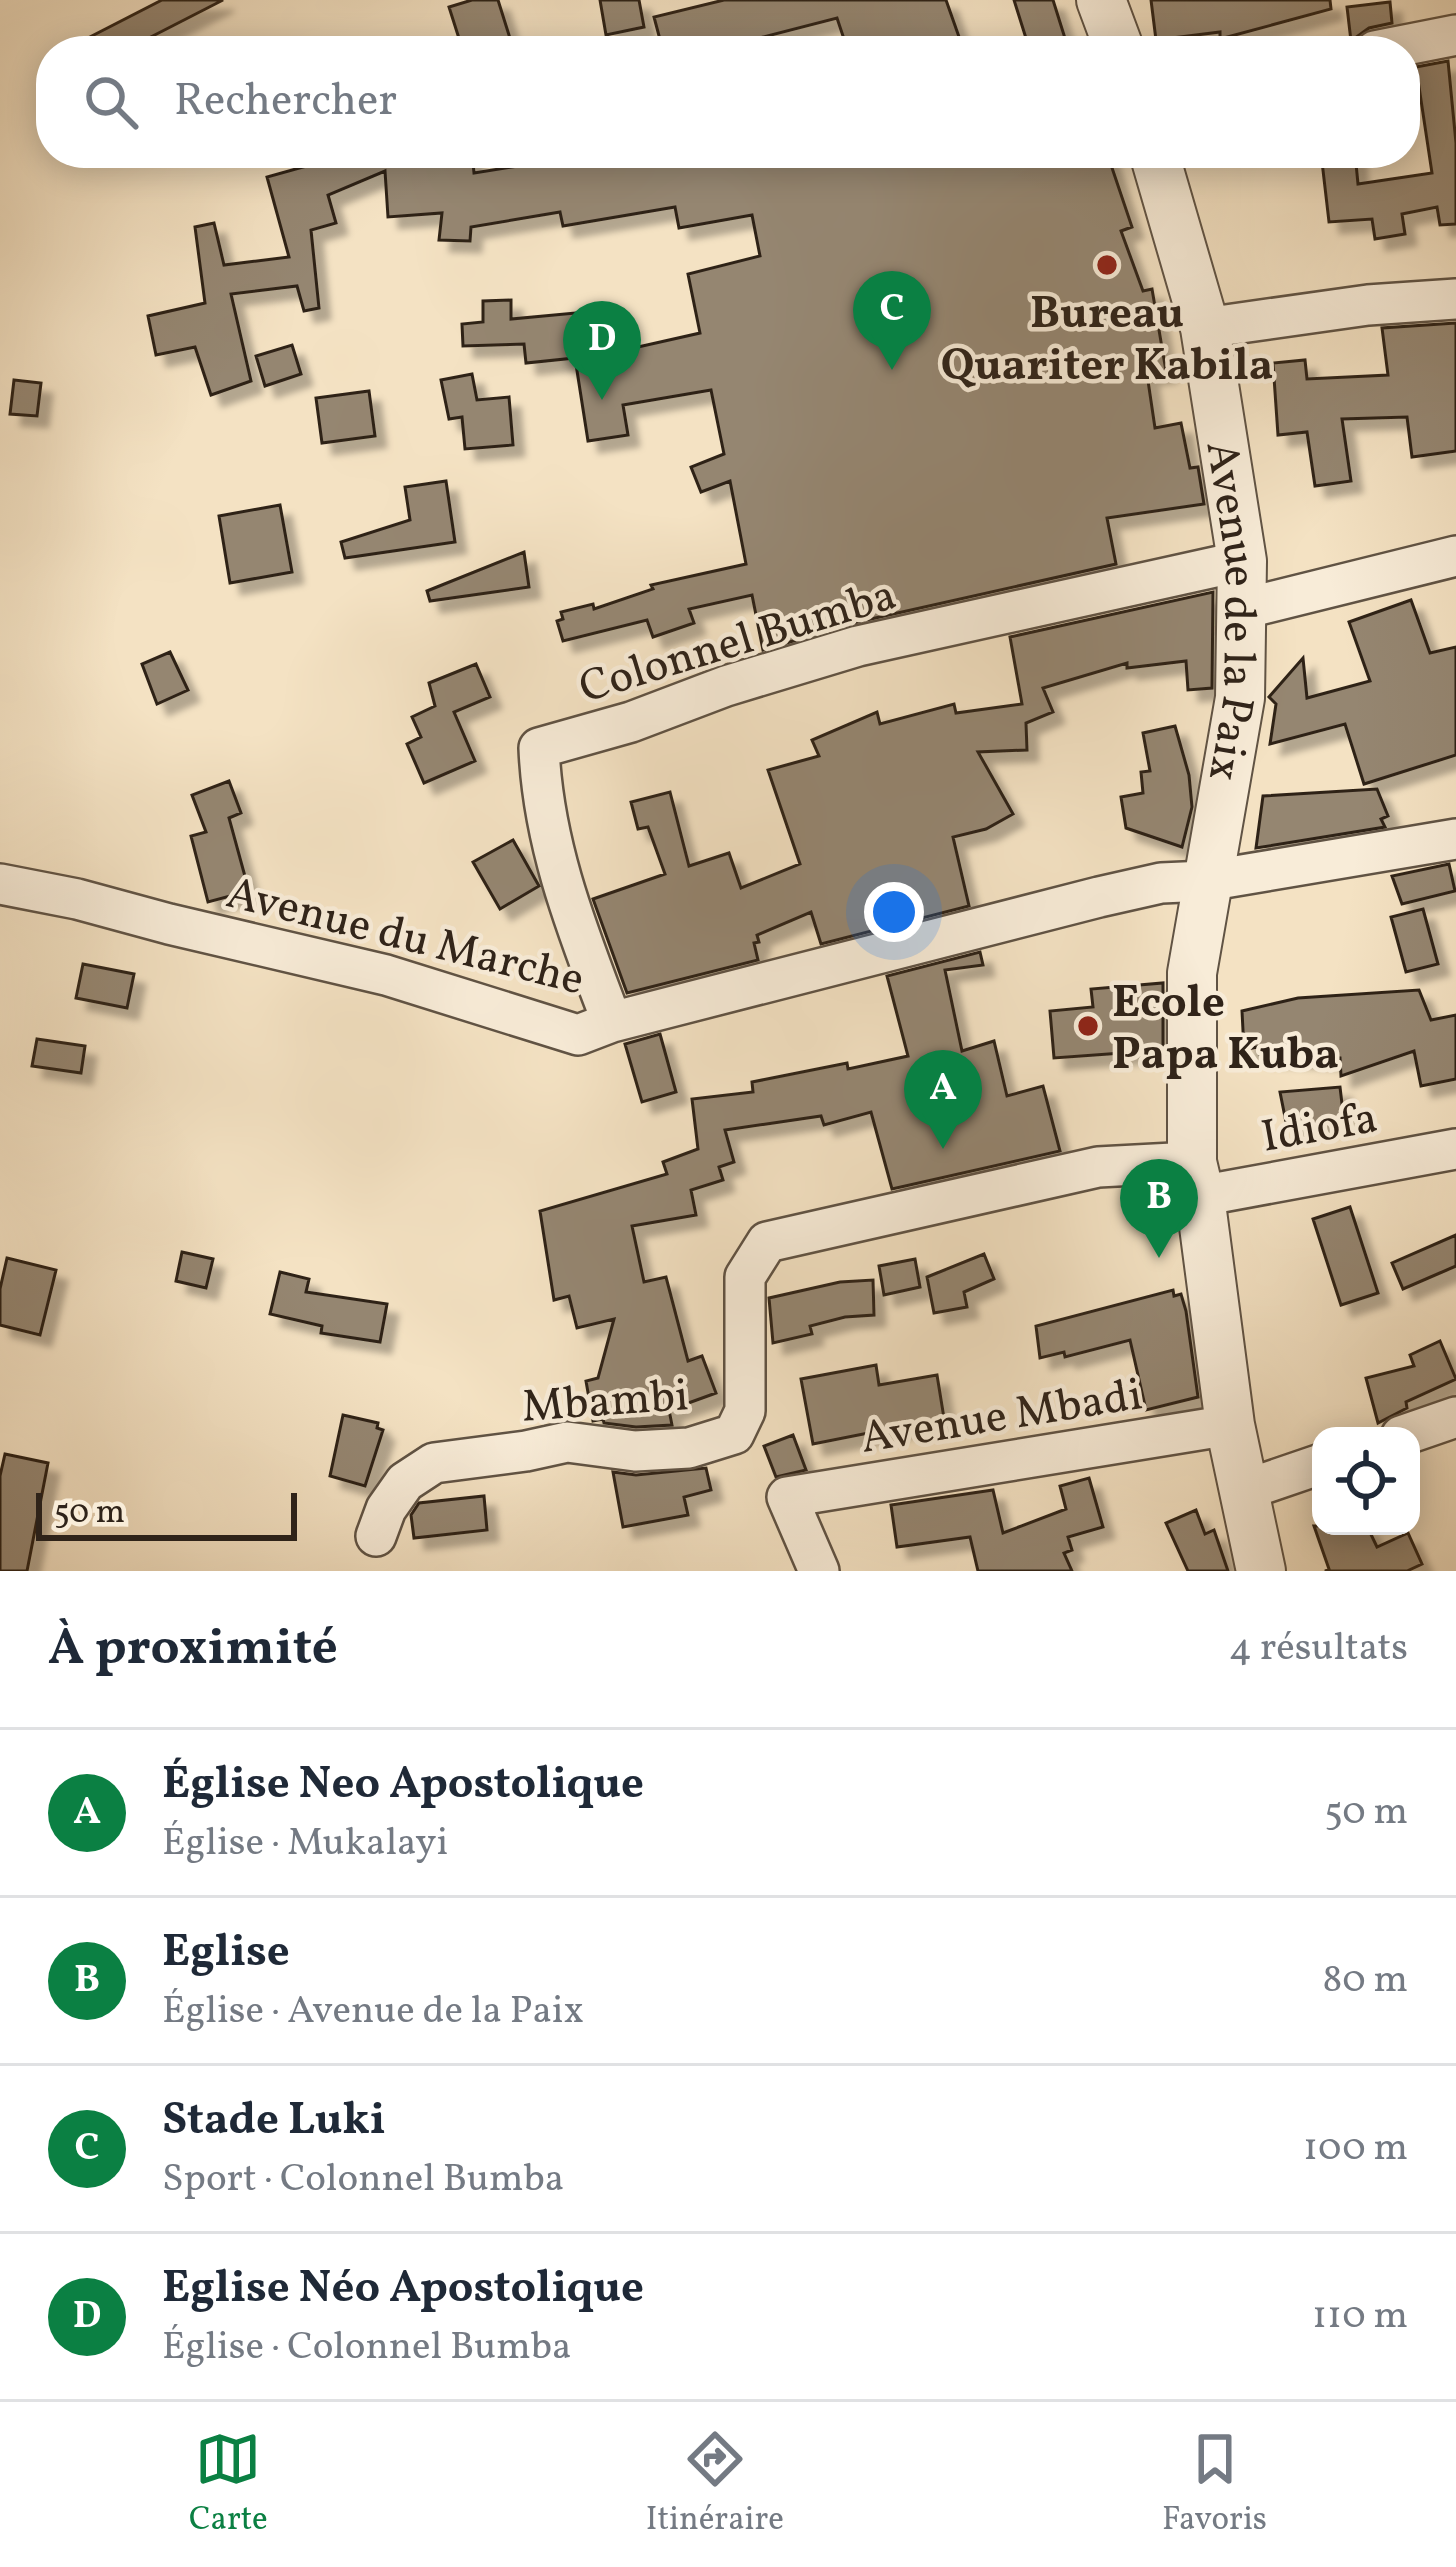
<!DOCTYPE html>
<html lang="fr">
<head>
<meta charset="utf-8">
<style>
	body { margin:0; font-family:Vollkorn,serif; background:#f6f6f7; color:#1f2937 }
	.controls { position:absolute; right:36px; bottom:36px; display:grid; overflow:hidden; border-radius:24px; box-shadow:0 6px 30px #0003 }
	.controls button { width:108px; height:108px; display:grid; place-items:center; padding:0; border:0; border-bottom:3px solid #e0e1e3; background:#fff; color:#1f2937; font:60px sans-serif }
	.scale { position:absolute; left:36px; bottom:30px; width:261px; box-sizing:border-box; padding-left:12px; border:6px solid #2f2319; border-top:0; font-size:33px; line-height:42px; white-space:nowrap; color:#2f2319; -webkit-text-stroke:9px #f8ecd8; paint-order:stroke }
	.you { position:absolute; left:894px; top:912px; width:42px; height:42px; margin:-30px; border:9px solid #fff; border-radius:50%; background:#1a73e8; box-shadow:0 0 0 18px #1a73e833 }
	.badge { display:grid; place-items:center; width:78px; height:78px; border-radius:50%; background:#0b8043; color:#fff; font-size:39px; font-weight:700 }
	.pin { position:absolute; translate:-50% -99px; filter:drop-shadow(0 3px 6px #0008) }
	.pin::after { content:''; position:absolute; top:63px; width:42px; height:36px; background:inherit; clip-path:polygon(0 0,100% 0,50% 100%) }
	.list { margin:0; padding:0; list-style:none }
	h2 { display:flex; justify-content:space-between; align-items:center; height:156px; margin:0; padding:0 48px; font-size:51px }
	h2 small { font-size:39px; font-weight:400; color:#747a83 }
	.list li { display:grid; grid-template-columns:78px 1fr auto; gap:36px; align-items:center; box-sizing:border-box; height:168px; padding:0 48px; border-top:3px solid #e0e1e3 }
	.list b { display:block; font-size:45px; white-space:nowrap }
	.list p { margin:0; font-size:39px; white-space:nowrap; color:#747a83 }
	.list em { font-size:39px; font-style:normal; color:#747a83 }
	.icon { flex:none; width:66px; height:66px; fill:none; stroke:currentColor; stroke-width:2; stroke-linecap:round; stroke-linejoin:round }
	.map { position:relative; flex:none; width:1456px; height:1571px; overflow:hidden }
	.search { position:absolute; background:#fff; box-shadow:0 6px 30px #0003; left:36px; right:36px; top:36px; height:132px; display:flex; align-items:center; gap:30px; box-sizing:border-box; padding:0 42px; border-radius:48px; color:#747a83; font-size:45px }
	.sheet { height:828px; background:#fff }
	nav { display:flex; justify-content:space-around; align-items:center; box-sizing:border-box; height:168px; border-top:3px solid #e0e1e3; background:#fff; font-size:33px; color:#747a83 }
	nav a { display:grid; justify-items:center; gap:6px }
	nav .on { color:#0b8043 }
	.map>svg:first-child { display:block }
</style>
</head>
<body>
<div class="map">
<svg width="1456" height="1571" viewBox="0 0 1456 1571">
	<defs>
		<filter id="shadow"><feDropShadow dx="11" dy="11" stdDeviation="3" flood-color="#0004"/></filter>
	</defs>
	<rect width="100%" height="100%" fill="#f4e2c3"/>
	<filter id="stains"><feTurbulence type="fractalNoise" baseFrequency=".00167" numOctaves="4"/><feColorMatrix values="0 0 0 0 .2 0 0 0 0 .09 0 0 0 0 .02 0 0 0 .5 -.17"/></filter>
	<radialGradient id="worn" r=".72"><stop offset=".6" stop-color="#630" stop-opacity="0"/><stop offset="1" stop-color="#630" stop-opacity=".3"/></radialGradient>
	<path fill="#958671" stroke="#2f2319" stroke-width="3" filter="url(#shadow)" d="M162 0H223L141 42 86 39Z
		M472 0H498L514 51H463L449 7Z
		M600 0H639L644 27 606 35Z
		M724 0H946L964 51H848L837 18 709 51H663L654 17Z
		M1014 0H1053L1069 51H1030Z
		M1151 0H1330L1331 9 1220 39V32L1156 40Z
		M1390 2 1392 23 1369 28 1351 41 1347 7Z
		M1448 61 1456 143V224L1440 225 1437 207 1402 214 1405 234 1375 239 1372 219 1329 222 1321 153H1355L1358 184 1432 173 1416 67Z
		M353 153H472L474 173 599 153H1107L1132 227 1121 231 1143 291 1152 289 1166 371 1147 374 1155 428 1181 423 1190 468 1198 467 1204 504 1107 518 1116 564 853 623 763 650 752 595 689 609 694 623 653 637 647 620 563 641 557 621 563 619 561 612 593 604 594 609 653 589 651 585 746 564 730 481 701 492 691 467 724 454 711 390 623 405 628 435 588 441 575 358 526 363 524 344 463 346 462 324 483 322V301L511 300V319L607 310 616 352 700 333 688 274 760 256 752 215 679 228 675 207 563 226 560 212 471 227 470 241 439 240 442 213 388 217 385 171 328 195 336 223 311 230 319 308 304 311 297 286 231 294 251 381 211 395 195 347 156 355 148 316 205 303 195 227 214 223 224 265 289 257 267 177Z
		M1456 323V451L1412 457 1407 417 1342 419 1351 481 1315 486 1307 432 1278 435 1273 363 1305 360 1307 379 1388 375 1382 328Z
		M292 345 301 374 265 386 256 356Z
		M472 374 477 400 509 397 513 445 465 449 462 417 449 419 441 380Z
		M14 380 41 383 37 416 10 414Z
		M369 391 375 436 322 443 316 398Z
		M446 481 455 542 345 558 341 542 410 520 405 487Z
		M280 505 292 572 230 583 219 516Z
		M524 552 529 587 430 601 427 591Z
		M1213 592 1212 688 1188 690 1186 661 1127 668V663L1043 688 1053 712 1026 723 1027 750 978 752 1013 814 986 829 953 837 969 906 821 944 811 912 757 935 759 942 754 943 758 960 627 993 593 899 665 874 648 827 638 829 631 802 670 792 689 866 729 853 741 888 800 864 768 770 819 756 812 740 877 712 880 724 954 704 956 713 1022 704 1010 637Z
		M1411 600 1430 653 1456 647V755L1364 784 1345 724 1270 744 1276 704 1269 697 1303 658 1307 698 1370 681 1349 622Z
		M170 652 188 690 157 704 142 664Z
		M476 664 490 697 454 712 475 761 424 783 407 744 421 737 412 717 435 706 429 683Z
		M1175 726 1189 775 1192 807 1182 847 1126 828 1121 797 1143 793 1141 772 1150 771 1143 733Z
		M229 781 241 813 229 818 249 891 208 902 191 836 206 832 192 795Z
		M1377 789 1388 816 1381 819 1385 827 1256 848 1263 796Z
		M513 840 539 886 500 909 473 862Z
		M1449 864 1455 891 1402 904 1392 876Z
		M1423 909 1438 964 1406 972 1391 917Z
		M980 952 983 965 945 970 962 1051 994 1041 1007 1096 1043 1086 1060 1151 892 1189 871 1112 824 1125 821 1116 725 1130 734 1162 719 1167 723 1180 691 1190 696 1215 632 1226 644 1282 666 1277 688 1361 702 1356 716 1393 669 1410 672 1425 636 1427 604 1423 603 1419 593 1421 586 1381 598 1378 614 1319 577 1328 569 1296 554 1300 540 1211 667 1174 663 1162 698 1149 692 1099 753 1092 752 1082 847 1063 848 1069 908 1056 887 976Z
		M83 964 134 974 127 1008 76 998Z
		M1163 983V1050L1054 1058 1050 1011 1093 1007 1091 989Z
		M1419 990 1431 1020 1456 1015V1079L1421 1086 1414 1051 1341 1076 1340 1058 1260 1055 1257 1047 1244 1050 1242 1011 1298 998Z
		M660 1034 676 1092 642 1102 625 1044Z
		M37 1039 85 1046 81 1073 32 1066Z
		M1340 1087 1344 1121 1287 1127 1280 1092Z
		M1350 1207 1378 1293 1341 1305 1313 1219Z
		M1456 1235V1266L1403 1289 1392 1263Z
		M182 1252 213 1259 206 1288 176 1281Z
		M984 1254 994 1279 964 1292 967 1307 934 1313 927 1277Z
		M7 1258 56 1270 40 1335 0 1325V1289Z
		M915 1259 920 1287 884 1295 879 1266Z
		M280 1272 309 1279 306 1292 387 1304 380 1342 321 1333 322 1326 270 1314Z
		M873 1280 874 1315 845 1317 810 1326 812 1334 773 1343 769 1298 840 1282Z
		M1173 1290 1174 1296 1181 1294 1186 1311 1198 1397 1146 1410 1130 1340 1065 1357 1064 1352 1040 1358 1036 1326Z
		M1440 1341 1456 1379 1406 1402 1407 1408 1378 1423 1366 1378 1414 1366 1410 1355Z
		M876 1365 879 1385 937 1375 944 1418 813 1444 801 1379Z
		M343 1415 378 1423 377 1428 383 1430 365 1486 330 1476Z
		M793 1435 806 1470 776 1477 764 1446Z
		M5 1454 48 1463 27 1571H0V1476Z
		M706 1468 711 1490 684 1497 688 1515 623 1527 613 1472 636 1475Z
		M1089 1478 1103 1527 1068 1537 1072 1550 1064 1553 1072 1571H978L970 1537 897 1547 891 1505 993 1490 1003 1533 1066 1509 1060 1486Z
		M484 1496 487 1530 414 1538 411 1515 419 1503Z
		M1196 1510 1205 1534 1214 1530 1228 1571H1188L1166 1523Z
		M1314 1526H1367L1377 1547 1408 1533 1422 1564 1407 1571H1325L1329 1569Z"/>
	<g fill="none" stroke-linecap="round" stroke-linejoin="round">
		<defs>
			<path id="minor" d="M1375 51 1456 35
				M1205 328 1368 305 1456 299
				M1242 609 1456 556
				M0 884 77 899 169 924 386 975 578 1035 612 1022 1099 897 1161 883 1206 881 1456 839
				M612 1022C578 932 543 846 539 748L631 722 726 686 858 646 1242 561
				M1200 1196 1456 1149
				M1401 1436 1456 1417
				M1242 1491 1321 1464
				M376 1536 386 1509 405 1482 434 1463 526 1451 567 1442 635 1451 689 1448 734 1434 745 1411V1277L767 1242 1098 1167 1192 1162
				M819 1571 787 1497 1230 1425"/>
			<g id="tertiary">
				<path d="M1101 0 1120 51"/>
				<path id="s1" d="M1154 153 1205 328 1242 561 1240 698 1192 973V1162L1200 1196 1230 1425 1261 1571"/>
			</g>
		</defs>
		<use href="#minor" stroke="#605344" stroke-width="44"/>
		<use href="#tertiary" stroke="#605344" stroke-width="52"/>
		<use href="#minor" stroke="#f8ecd8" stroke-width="39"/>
		<use href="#tertiary" stroke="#f8ecd8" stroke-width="48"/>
	</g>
	<g fill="#8f2418" stroke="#f8ecd8" stroke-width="4.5">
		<circle cx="1107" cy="265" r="12"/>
		<circle cx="1088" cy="1026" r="12"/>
	</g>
	<g text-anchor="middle" stroke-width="9" stroke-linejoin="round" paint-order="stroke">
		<g font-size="45" font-weight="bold" fill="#2f2319" stroke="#f8ecd8">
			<text x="1107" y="327">Bureau<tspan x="1107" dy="52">Quariter Kabila</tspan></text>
			<text x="1112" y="1016" text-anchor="start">Ecole<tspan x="1112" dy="52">Papa Kuba</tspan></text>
		</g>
		<g font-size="45" fill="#2f2319" stroke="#f8ecd8">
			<text dy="16" stroke="none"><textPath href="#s1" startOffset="468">Avenue de la Paix</textPath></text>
			<text transform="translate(737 639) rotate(-17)" y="16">Colonnel Bumba</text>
			<text transform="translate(406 934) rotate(14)" y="16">Avenue du Marche</text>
			<text transform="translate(1319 1125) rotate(-10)" y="16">Idiofa</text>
			<text transform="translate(605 1399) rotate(-4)" y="16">Mbambi</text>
			<text transform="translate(1001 1414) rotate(-9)" y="16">Avenue Mbadi</text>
		</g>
	</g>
	<rect width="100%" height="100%" filter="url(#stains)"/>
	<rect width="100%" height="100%" fill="url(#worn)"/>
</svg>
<div class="controls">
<button><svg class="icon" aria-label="locate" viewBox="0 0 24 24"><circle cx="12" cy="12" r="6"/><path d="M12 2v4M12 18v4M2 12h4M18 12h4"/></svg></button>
</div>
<div class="scale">50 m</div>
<div class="you"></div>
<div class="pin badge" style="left:943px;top:1149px">A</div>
<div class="pin badge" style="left:1159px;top:1258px">B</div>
<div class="pin badge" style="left:892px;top:370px">C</div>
<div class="pin badge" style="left:602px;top:400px">D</div>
<div class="search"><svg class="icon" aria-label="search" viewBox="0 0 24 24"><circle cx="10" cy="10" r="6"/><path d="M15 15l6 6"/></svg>Rechercher</div>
</div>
<section class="sheet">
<h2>À proximité<small>4 résultats</small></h2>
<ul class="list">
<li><span class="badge">A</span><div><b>Église Neo Apostolique</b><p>Église · Mukalayi</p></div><em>50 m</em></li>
<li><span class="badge">B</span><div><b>Eglise</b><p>Église · Avenue de la Paix</p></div><em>80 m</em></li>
<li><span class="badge">C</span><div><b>Stade Luki</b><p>Sport · Colonnel Bumba</p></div><em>100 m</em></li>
<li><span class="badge">D</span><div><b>Eglise Néo Apostolique</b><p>Église · Colonnel Bumba</p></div><em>110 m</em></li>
</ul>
</section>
<nav>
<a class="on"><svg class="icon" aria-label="map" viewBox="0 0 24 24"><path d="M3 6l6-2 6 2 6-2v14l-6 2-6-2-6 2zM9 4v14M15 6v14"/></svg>Carte</a>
<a><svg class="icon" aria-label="directions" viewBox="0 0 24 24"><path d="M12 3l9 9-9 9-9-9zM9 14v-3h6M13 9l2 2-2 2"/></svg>Itinéraire</a>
<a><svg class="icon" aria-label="saved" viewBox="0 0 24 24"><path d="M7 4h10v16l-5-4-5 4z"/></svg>Favoris</a>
</nav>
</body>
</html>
